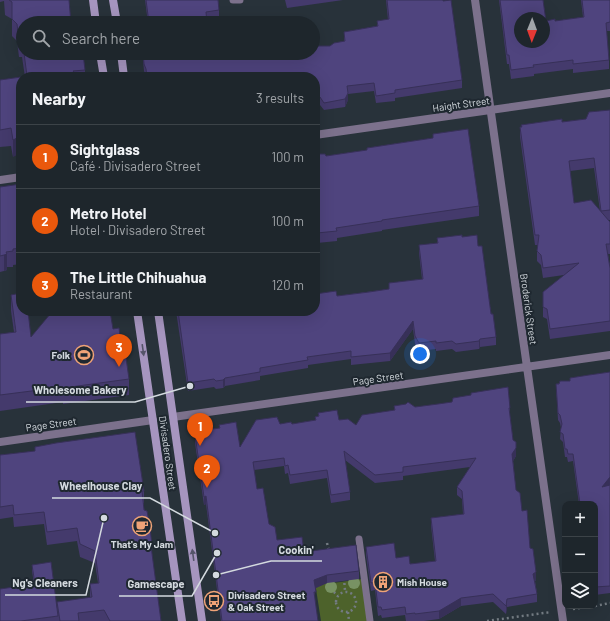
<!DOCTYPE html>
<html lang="en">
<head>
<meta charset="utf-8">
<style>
	body { margin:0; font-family:Barlow,sans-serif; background:#2b3238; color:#f1f3f6 }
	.controls { position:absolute; right:12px; bottom:12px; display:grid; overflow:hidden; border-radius:8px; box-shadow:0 4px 16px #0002 }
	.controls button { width:36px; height:36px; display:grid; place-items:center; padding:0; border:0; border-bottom:1px solid #3c4348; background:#1e262c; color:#f1f3f6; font:20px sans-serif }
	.compass { position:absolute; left:514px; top:12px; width:36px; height:36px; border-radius:50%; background:#1e262c; box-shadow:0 4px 16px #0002; rotate:181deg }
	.you { position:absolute; left:420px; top:354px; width:14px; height:14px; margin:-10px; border:3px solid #fff; border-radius:50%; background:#1a73e8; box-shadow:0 0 0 6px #1a73e833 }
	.badge { display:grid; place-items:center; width:26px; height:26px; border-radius:50%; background:#ea580c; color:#fff; font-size:13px; font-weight:700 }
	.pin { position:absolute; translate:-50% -33px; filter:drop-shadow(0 1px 2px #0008) }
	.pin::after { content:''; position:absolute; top:21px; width:14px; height:12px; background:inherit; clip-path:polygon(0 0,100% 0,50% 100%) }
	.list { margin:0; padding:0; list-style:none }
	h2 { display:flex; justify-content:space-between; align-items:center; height:52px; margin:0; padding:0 16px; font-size:17px }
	h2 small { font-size:13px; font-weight:400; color:#a1a5a9 }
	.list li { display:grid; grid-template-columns:26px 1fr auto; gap:12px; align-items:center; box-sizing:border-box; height:64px; padding:0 16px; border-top:1px solid #3c4348 }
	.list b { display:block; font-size:15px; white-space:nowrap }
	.list p { margin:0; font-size:13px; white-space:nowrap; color:#a1a5a9 }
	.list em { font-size:13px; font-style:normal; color:#a1a5a9 }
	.icon { flex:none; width:22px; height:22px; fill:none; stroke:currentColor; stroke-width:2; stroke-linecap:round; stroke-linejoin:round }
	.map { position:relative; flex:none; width:610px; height:621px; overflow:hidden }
	.search { position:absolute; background:#1e262c; box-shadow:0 4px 16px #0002; left:16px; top:16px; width:304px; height:44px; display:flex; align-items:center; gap:10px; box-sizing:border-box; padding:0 14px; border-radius:22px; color:#a1a5a9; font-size:15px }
	.panel { position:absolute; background:#1e262c; box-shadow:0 4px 16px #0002; left:16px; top:72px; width:304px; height:244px; border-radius:16px }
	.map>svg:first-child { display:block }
</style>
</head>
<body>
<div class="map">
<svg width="610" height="621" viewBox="0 0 610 621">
	<rect width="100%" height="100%" fill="#28323a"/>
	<path fill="#4d622b" d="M314 576 326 584 362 579 367 621H321Z"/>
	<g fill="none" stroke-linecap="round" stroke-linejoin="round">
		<path stroke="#737b82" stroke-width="2.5" stroke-dasharray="2 3" stroke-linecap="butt" d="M327 543 329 551
			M344 578 345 591
			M324 582V585L338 595
			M336 602a10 10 0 1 1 20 0a10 10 0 1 1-20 0Z
			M595 606 610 603
			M573 609 593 606
			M348 612 349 621
			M487 621 551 612"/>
		<path stroke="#7c718c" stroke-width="7" d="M233 0H240
			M359 539 370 621"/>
		<path stroke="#7c718c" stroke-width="8" d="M475 0 563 621
			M0 180 21 177
			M173 417 610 355
			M0 442 153 420"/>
		<path stroke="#7c718c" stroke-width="8" d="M315 135 610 93"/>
		<path stroke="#a695bf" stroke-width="8" d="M93 0 96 23
			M113 0 117 23
			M100 53 104 77
			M121 53 124 77
			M137 311 182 621
			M158 311 202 621"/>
	</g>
	<g fill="#789263">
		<circle cx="354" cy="583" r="6"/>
		<circle cx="331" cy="587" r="6"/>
	</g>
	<path fill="#443a6c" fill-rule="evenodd" d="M0 0H69L23 23V53H83L85 70V77H23H25L22 57H19L17 41 12 36V19L5 15 4 1 0 2Z
		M145 0H218L219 10V18L207 20V23H148Z
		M285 0H343L287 8Z
		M386 0H443L462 80V88L395 98V101L376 103 374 91 348 94V100L345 107 324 110 320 105H315V77H146L144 71 143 60 135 57V53H313L330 46 344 42V32L377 26V21L388 20Z
		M499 0H543L546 21H555L583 17 581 0H610V31H606L609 60V69L573 73V69L534 74V76L511 79 509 64H507Z
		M21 77 13 157 11 146 0 147V80Z
		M610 110V220H608L610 222V254H608L610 268V331L550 339 547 319 543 317V292L564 275 543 278 541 265 537 261V251L538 245H535L520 137V127L586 119ZM594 168 600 211 574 203 570 171Z
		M433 134 479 206V216L382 230V231L337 238V241L317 243V247H315V154L326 156 367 150V148L433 138Z
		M21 184V264L13 265V267H7V270L4 271 0 272V187Z
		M462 237 478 246 496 337V345L480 347 479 349 456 352 452 349 436 351V349L419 351 415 344 413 329 390 361 351 365V359L308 365V368L260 376V380L225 386 223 388 216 389 214 387 188 391 176 311H315L337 296 389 289V283L422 279 419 253V245L437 243V238Z
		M11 295 31 337 113 329 121 344 129 379V395L63 404V402L0 411V334L14 332 11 311Z
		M610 372V485L609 486 610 485V593L595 595V504H579L573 461 568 462 567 457H565L563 442 560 439 561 428 560 423 558 420 556 384 570 381V378Z
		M394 406 415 407 510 408V416L513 440 516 456 513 461 516 490 522 511 530 548 536 580 535 581 537 594V602L507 607 506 614 493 602 461 606 439 619 424 621H406L405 615 382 618 381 615 378 616 375 590 371 591 366 555V547L396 558 410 564 435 561 431 526V518L463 514 462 499 457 495V487L470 467 403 476V480L375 483 345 460 350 492V500L331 503 327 478 290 484 288 473 285 474 284 466 254 470 257 489 269 524 277 540 304 552 359 571V579L327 583 315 588V600L318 621H221L206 504 204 505 195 443V435L198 433V431L219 428V425L240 447 280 424H292L315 420V417L318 416V413L356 425 394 410Z
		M35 447 144 491V503H143L152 546V557L161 621H0L34 584 32 571V565L57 610V602L90 598V584L98 583 95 563 80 557 77 541 47 545 44 524 14 527 13 517 0 519V455L35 451Z"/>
	<path fill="#373058" d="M348 93V100L345 107V99Z
		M21 136V153L13 157V140Z
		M7 254V270L4 271V255Z
		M413 321V329L390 361V353Z
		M480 339V347L479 349V341Z
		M225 378V386L223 388V380Z
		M516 448V456L512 463V454Z
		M610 477V485L602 494V487Z
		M206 496V504L204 505V497Z
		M536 572V580L533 582V574Z
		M327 575V583L314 589V580Z
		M461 598V606L439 619V611Z
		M507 599V607L506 614V606Z"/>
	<path fill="#4f447e" stroke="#373058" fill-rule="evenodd" d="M9 0H69L71 23H23V46L22 40H19L17 24 12 19V2Z
		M146 0H218L219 10 206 12 207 23H149Z
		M387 0H443V1L451 0 462 80 395 90V93L376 96 374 83 347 86 348 93 345 99 324 103 320 97H315V77H147L146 69 144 64 143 53H313V48L316 46H330L334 43 345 41 344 32 378 26 377 21 389 19Z
		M500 0H543L546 21 555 19V21L584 17 582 0H610V22L606 23 609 60 573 64V60L533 65 534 67 511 70 509 55H507ZM520 18H544V42H520Z
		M24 53H83L85 70 73 71 78 77H23L27 76Z
		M21 77V136L13 140 11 128 0 130V80Z
		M610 110V210L601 211 594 158 569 161 574 203 591 200 610 222V244H606L610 268V321L550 329 547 309 543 307V292L579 263 543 268 541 255 537 251 539 235H535L520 127H522L521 125 562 119V122L586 119 589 112Z
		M468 129 479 206 382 220V221L336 228 337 231 317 233V237H315V154H325L326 156 367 150V148L433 138V134Z
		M21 184V248L13 249V251L6 252 7 254 4 255 0 256V187Z
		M462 235V237L477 235 478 246H482L491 314H493L496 337 480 339 479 341 456 344 452 341 436 343V341L419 343 415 336 413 321 390 353 351 357V351L307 357 308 360 260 368V372L225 378 223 380 216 381 214 379 188 383 178 311H315V294L336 291 337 296 369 292 389 289V283L423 279 419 245 438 243 437 238Z
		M21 293V311H28L31 337 51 313 63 311H110L113 329 119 328 121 344H124L129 379 63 388V387L0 395V334L16 332 11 295Z
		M610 372V477L602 487 610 485V586L595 587V504H580L573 454H568L567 449H565L563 434 560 432 562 424 560 415 558 413 556 384H559L560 381H570V378L589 375Z
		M508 387 510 408H509L513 440 516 442V448L512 454 516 490 520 493 522 511 527 510 530 548 533 549 536 572 533 574 537 594 507 599 506 606 493 594 461 598 439 611 415 614V613L406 614 405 607 382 610 381 607H378L375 582 371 583 366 547 394 543 396 558 409 556 410 564 436 561 431 518 464 514 462 491 457 487 476 458 403 467V472L375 475 344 451 350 492 331 495 327 470 290 475 288 465 285 466 284 458 253 462 257 489 263 488 269 524 275 527 277 540 302 537 304 552 356 545 359 571 327 575 314 580 316 592H314L318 621H222L206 496 204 497 195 435 198 433V431L220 428 219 425 236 422 240 447 256 420 277 417 280 424 291 422 292 424 316 420 315 417 319 416 318 413 337 410 339 420 348 419 356 425 362 415 395 410 394 406 406 404 408 402 415 407 438 404 452 402 453 398 471 395V393Z
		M135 432 144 491H142L144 510 147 511 150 527 152 546H151L161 621H110L104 610 78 613 79 621H60L57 602 92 597 90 584 99 583 95 551 80 544 77 528 47 532 44 512 14 515 13 505 0 507V455L35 451V447L56 443Z
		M51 562 58 616 21 621H0V589L35 584 32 565Z"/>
	<defs><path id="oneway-solid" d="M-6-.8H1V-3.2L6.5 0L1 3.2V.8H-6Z"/></defs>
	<g fill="#555469">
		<use href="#oneway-solid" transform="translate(143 350) rotate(82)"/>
		<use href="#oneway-solid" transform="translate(193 555) rotate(-98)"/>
	</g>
	<defs>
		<symbol id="stadium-ring" viewBox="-11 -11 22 22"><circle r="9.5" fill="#1f2830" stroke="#efa377" stroke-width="1.5"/><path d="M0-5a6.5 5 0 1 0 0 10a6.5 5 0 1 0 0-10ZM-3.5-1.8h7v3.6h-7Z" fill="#efa377"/></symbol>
		<symbol id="cafe-ring" viewBox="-11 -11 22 22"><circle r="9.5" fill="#1f2830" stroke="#efa377" stroke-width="1.5"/><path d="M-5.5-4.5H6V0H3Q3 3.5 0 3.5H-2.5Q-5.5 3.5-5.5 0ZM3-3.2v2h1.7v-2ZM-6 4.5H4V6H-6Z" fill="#efa377"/></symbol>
		<symbol id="building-ring" viewBox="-11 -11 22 22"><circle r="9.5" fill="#1f2830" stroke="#efa377" stroke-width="1.5"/><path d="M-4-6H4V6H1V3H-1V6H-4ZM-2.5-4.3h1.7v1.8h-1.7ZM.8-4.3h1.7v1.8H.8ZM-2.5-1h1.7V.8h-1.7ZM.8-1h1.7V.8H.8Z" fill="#efa377"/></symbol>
		<symbol id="bus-ring" viewBox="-11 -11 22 22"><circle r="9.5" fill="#1f2830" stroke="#efa377" stroke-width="1.5"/><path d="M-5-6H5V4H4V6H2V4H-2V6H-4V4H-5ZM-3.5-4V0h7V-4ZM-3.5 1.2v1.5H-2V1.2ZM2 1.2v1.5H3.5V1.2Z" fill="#efa377"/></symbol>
	</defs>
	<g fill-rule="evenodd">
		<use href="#stadium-ring" x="73" y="344" width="22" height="22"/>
		<use href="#cafe-ring" x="131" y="515" width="22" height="22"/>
		<use href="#building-ring" x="372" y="571" width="22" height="22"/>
		<use href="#bus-ring" x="203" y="590" width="22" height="22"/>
	</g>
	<g text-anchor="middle" stroke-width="4" stroke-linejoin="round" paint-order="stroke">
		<g font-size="10" fill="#d4dadf" stroke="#1f2830">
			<text transform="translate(461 104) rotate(-8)" y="4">Haight Street</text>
			<text transform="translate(529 309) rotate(82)" y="4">Broderick Street</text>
			<text transform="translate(378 378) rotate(-8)" y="4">Page Street</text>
			<text transform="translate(51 424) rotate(-8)" y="4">Page Street</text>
			<text transform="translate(168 453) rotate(82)" y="4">Divisadero Street</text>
		</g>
		<g font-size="10" font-weight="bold" fill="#d4dadf" stroke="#1f2830" text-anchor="start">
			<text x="70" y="359" text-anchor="end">Folk</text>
			<text x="142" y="548" text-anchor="middle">That's My Jam</text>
			<text x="397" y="586">Mish House</text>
			<text x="228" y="599">Divisadero Street<tspan x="228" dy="12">&amp; Oak Street</tspan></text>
		</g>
	</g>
	<path fill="none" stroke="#d4dadf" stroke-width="1.5" d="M190 386L135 402H26M215 533L150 498H52M216 575L271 561H322M104 518L86 595H5M217 553L192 596H119"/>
	<g fill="#d4dadf" stroke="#1f2830" stroke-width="1.5">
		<circle cx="190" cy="386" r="4"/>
		<circle cx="215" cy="533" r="4"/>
		<circle cx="216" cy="575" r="4"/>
		<circle cx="104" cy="518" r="4"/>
		<circle cx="217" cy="553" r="4"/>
	</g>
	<g font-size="11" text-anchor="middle" font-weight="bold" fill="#d4dadf" stroke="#1f2830" stroke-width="4" stroke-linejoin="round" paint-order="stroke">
		<text x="80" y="394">Wholesome Bakery</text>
		<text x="101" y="490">Wheelhouse Clay</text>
		<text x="296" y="554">Cookin'</text>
		<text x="45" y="587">Ng's Cleaners</text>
		<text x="156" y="588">Gamescape</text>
	</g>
</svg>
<div class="controls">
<button>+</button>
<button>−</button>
<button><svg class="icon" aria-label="layers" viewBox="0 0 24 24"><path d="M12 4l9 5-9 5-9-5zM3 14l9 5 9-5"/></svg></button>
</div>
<svg class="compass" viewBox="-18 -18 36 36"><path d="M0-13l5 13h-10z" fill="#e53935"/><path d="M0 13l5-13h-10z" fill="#a1a5a9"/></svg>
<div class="you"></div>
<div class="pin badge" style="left:200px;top:446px">1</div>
<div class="pin badge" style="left:207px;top:488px">2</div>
<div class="pin badge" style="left:119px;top:367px">3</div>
<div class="search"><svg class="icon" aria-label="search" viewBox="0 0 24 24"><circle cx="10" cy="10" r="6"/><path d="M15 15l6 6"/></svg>Search here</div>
<section class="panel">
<h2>Nearby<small>3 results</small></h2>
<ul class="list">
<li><span class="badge">1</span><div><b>Sightglass</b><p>Café · Divisadero Street</p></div><em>100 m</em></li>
<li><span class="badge">2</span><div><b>Metro Hotel</b><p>Hotel · Divisadero Street</p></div><em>100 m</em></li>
<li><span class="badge">3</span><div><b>The Little Chihuahua</b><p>Restaurant</p></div><em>120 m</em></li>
</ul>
</section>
</div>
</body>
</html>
